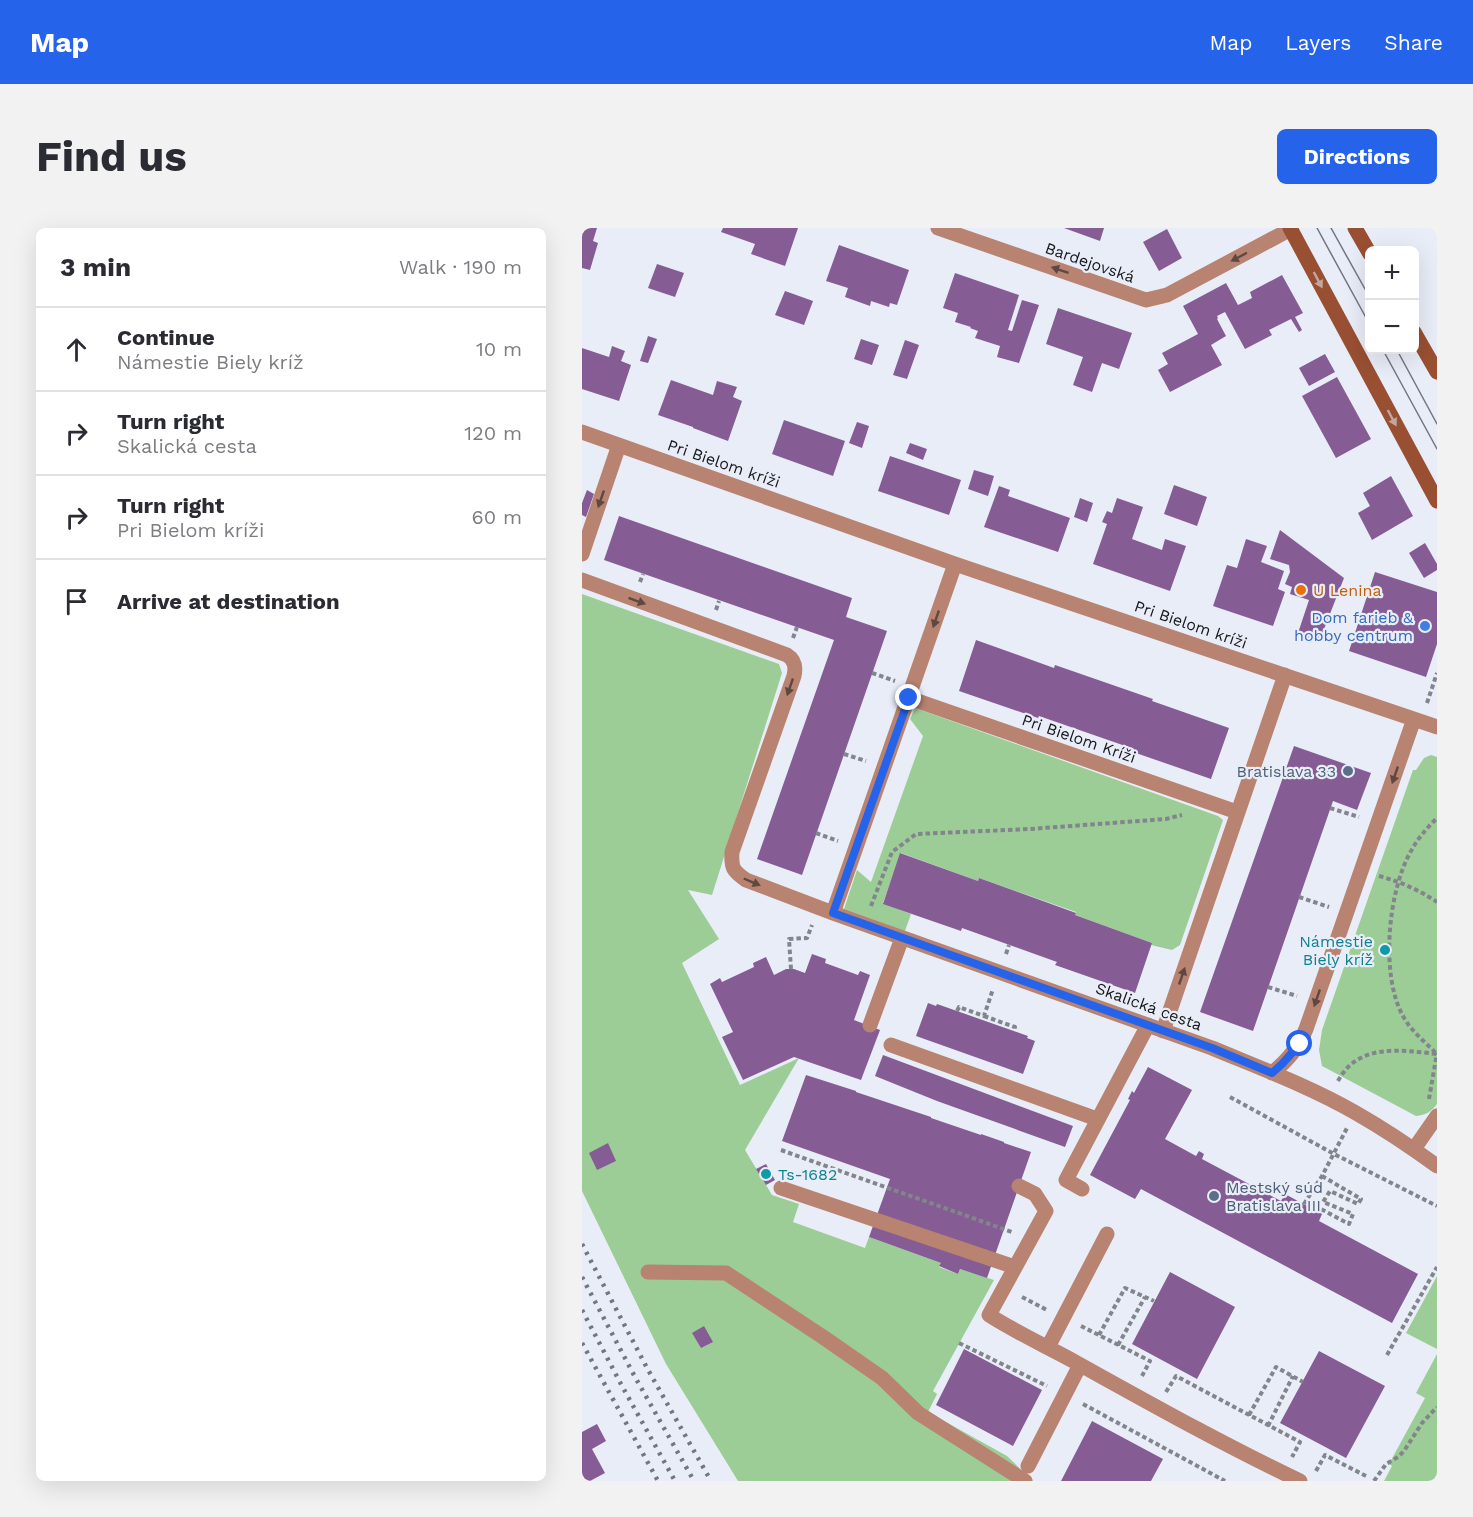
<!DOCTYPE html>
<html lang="en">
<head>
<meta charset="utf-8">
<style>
	body { margin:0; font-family:"Work Sans",sans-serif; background:#f2f2f3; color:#2b2b33 }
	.controls { position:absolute; right:18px; top:18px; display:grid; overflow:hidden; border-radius:9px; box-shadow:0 6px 24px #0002 }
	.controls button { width:54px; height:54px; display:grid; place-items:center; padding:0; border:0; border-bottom:2px solid #e1e1e2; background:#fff; color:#2b2b33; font:30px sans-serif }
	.stop { position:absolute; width:18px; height:18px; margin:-14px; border:4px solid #2563eb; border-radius:50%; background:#fff }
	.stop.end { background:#2563eb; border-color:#fff; box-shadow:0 2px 6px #0008 }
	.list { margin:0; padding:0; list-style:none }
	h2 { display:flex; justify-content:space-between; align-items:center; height:78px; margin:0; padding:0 24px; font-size:26px }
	h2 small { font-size:20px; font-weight:400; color:#7c7c81 }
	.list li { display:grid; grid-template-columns:39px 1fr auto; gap:18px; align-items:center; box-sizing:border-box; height:84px; padding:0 24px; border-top:2px solid #e1e1e2 }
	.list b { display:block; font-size:22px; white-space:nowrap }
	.list p { margin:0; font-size:20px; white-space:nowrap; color:#7c7c81 }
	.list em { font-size:20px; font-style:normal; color:#7c7c81 }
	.icon { flex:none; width:33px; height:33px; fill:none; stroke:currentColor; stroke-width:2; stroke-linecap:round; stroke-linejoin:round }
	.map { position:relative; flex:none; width:855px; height:1253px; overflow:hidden; border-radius:9px }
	header { display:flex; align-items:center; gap:36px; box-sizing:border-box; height:84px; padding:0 30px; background:#2563eb; color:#fff }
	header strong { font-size:28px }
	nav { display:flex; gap:33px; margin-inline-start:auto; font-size:21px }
	.intro { display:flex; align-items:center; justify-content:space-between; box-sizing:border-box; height:144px; padding:0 36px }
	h1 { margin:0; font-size:42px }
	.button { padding:15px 27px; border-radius:9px; background:#2563eb; color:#fff; font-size:21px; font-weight:700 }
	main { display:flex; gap:36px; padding:0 36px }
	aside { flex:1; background:#fff; border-radius:9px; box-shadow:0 6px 24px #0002 }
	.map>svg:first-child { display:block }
</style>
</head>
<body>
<header>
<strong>Map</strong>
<nav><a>Map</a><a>Layers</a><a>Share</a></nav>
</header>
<div class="intro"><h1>Find us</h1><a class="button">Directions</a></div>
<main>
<aside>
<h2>3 min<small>Walk · 190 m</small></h2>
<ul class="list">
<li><svg class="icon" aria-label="ahead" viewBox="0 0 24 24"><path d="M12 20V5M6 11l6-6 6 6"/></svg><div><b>Continue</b><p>Námestie Biely kríž</p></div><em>10 m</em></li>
<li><svg class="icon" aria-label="right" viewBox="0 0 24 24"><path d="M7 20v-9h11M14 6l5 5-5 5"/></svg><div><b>Turn right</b><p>Skalická cesta</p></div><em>120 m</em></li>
<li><svg class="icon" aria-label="right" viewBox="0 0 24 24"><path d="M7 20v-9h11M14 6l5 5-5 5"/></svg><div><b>Turn right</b><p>Pri Bielom kríži</p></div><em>60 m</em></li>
<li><svg class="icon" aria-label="arrive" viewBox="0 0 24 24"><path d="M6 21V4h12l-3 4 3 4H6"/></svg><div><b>Arrive at destination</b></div></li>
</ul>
</aside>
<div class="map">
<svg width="855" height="1253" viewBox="0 0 855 1253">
	<rect width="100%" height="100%" fill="#e9edf8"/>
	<path fill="#9ccd97" d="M0 366 197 436 200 445 130 667 106 662 137 711 100 735 158 857 217 830 163 922 190 967 217 976 211 994 283 1020 287 1009 359 1035 357 1039 376 1046 378 1041 412 1052 351 1163 355 1166 346 1184 425 1228 451 1253H156L84 1136 0 963Z
		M333 480 636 588 641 592 598 717 590 722 569 717 570 715 493 687 494 684 397 650 396 653 319 625 301 675 329 686 323 703 262 681 275 642 289 654 341 508 328 491Z
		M849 527 855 529V876C849 884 844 887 834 888L740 838 737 822 740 802 831 542H834L842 530Z
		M855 1048V1121L824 1105Z
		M855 1126V1253H802L810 1238 807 1236 843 1170 834 1165Z"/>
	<path fill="#865c95" d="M0 0H15L11 13 16 15 8 42 0 40Z
		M141 0H216L203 38 169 26 173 16 139 4Z
		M482 0H522L518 13Z
		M585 1 600 30 577 43 561 14Z
		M257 17 327 42 315 77 308 75 307 79 289 73 288 78 263 69 266 60 244 53Z
		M75 36 102 45 93 69 66 60Z
		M373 45 437 67 426 102 430 103 440 72 457 77 437 135 415 129 418 118 393 110 396 103 388 100 389 99 373 94 376 85 361 80Z
		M700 47 721 85 713 89 720 102 717 104 709 91 687 102 690 107 663 121 643 84 635 88 636 90 635 91 644 108 629 117 640 137 588 164 576 142 586 136 580 125 616 106 601 78 644 55 656 77 670 70 668 64Z
		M203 63 231 73 222 97 193 87Z
		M476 80 550 105 537 141 520 135 510 164 491 157 501 129 464 116Z
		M66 108 75 111 66 135 58 133Z
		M279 111 297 117 290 137 272 131Z
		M323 112 337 117 325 151 311 147Z
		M30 118 43 123 39 133 49 137 37 173 0 161V120L27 129Z
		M743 126 753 144 727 158 717 140Z
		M755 149 789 211 754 230 720 168Z
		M89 152 131 167 135 153 155 159 151 169 160 173 146 213 111 200V199L76 187Z
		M202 192 263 213 251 248 190 226Z
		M275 194 287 198 280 220 267 215Z
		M328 215 345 221 341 232 324 225Z
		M308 228 379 252 367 287 296 263Z
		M392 242 412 248 406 268 386 261Z
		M809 248 831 288 790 312 776 285 788 278 781 265Z
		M592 257 625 269 615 298 582 286Z
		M417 258 428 262 426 268 488 290 476 324 402 299Z
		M5 262 12 266 4 289 0 287V275Z
		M498 270 511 275 505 294 492 289Z
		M535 270 561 279 550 311 580 322 583 311 604 318 588 363 511 336 525 296 520 294 525 283 530 285Z
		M37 288 270 370 264 389 305 403 220 647 175 631 252 412 22 332Z
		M698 302 762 350 737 414 719 407 717 402 727 372 708 366 710 359 703 356 708 344 707 337 688 331Z
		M664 311 685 318 679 334 702 343 696 361 703 364 691 398 631 378 645 337 655 340Z
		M843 315 855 336V342L842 350 827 325Z
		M793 344 855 364V416L844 449 767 423Z
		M394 412 472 440 473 437 571 471 570 473 647 500 629 551 551 524 552 521 457 488 456 490 377 463Z
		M712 518 789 545 775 582 751 573 671 803 618 784Z
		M318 625 396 653 397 650 494 685 493 687 570 715 553 765 473 737 475 734 380 700 379 703 301 676Z
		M230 726 244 731 243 735 276 747 278 743 288 747 272 792 298 802 279 852 212 829 161 852 140 809 151 804 128 756 138 750 140 754 172 739 171 735 184 729 192 747 204 741H212L223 745Z
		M346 775 354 778 355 776 446 808 445 810 453 813 441 846 334 808Z
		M301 827 491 898 483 919 355 873 293 848Z
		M566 839 610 862 583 911 614 928 617 923 622 926 620 931 699 973 703 966 740 986 737 993 836 1046 810 1095 559 961 553 971 508 947 548 872 546 871 550 863 552 865Z
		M224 847 274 863V864L349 889V890L399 907V906L422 914V915L449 924 405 1050 378 1041 376 1046 357 1038 359 1035 287 1009 308 951 200 913Z
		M26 915 34 933 15 942 7 925Z
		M184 936 193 952 184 957 174 941Z
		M588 1044 653 1079 615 1151 550 1116Z
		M122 1098 131 1114 119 1120 110 1105Z
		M382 1121 460 1162 431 1218 354 1177Z
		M737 1123 803 1158 764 1230 698 1195Z
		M510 1193 581 1231 569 1253H479Z
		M15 1196 24 1213 10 1221 23 1245 8 1253H0V1204Z"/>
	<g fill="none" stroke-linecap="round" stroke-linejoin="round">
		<path stroke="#82858c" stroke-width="4" stroke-dasharray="4.5 3" stroke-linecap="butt" d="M58 354 61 346
			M134 382 137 373
			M211 410 215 399
			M290 445 313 453
			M845 475 855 445
			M262 526 284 533
			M748 580 777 589
			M234 605 256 613
			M797 648C819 654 837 662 855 674
			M717 669 747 679
			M289 678 310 624 334 606 448 601 584 591 600 587
			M424 726 427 717
			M209 741 207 711 225 710 230 697
			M686 759 715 768
			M375 783 377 779 402 788 411 761
			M402 788 433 799 432 803
			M756 853C776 815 818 822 855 826 843 814 829 803 821 788 798 747 806 663 829 623 836 610 845 600 855 590
			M648 869 752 926 855 978
			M847 871 855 825
			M199 922 430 1004
			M740 948 779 971 776 976 748 963 741 974 771 986 767 996 737 980 722 976 740 948 765 900
			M440 1069 465 1082
			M499 1098 568 1133 560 1148
			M517 1107 543 1060 572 1073
			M377 1115 465 1158
			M536 1117 563 1069
			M805 1127 855 1039
			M584 1164 594 1148 718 1214 710 1229
			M501 1176 643 1253
			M667 1187 694 1139 721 1154
			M686 1198 711 1148
			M734 1243 743 1227 784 1248
			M792 1253 804 1236 816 1229 822 1223 840 1195 855 1179"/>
		<path stroke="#b88370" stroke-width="15" d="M66 1044 144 1045 241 1109 300 1150 336 1185 443 1253"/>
		<path stroke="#b88370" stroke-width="15" d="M356 0 564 72 585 67 709 1
			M0 204 373 336 855 499
			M0 326 37 217
			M0 352 205 427C213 432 214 439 212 448L150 624C149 640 151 643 164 652L251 685 630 820C678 840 729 859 774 885 802 901 829 919 855 938
			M327 470 655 584
			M251 685 373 336
			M288 797 320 710
			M581 803 703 447
			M309 817 515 891
			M690 845C706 832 716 820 724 801L832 491
			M832 921 855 888
			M437 958 453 966 464 983 407 1087C435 1105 466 1119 495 1135 569 1176 642 1217 718 1253
			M199 960 433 1039
			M500 961 484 952 566 797
			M466 1119 525 1006
			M446 1238 498 1137"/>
		<path stroke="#994f32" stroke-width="15" d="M708 0 855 273
			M773 0 788 26
			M832 104 855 144"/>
		<path stroke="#73767d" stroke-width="1.5" d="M735 0 788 97
			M749 0 788 70
			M801 122 855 221
			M815 122 855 196"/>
		<path stroke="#73767d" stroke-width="4.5" stroke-dasharray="3 6" stroke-linecap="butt" d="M0 1016 65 1140 129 1253
			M0 1049 53 1149 112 1253
			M0 1082 40 1158 93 1253
			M0 1115 76 1253"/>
	</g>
	<defs><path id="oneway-solid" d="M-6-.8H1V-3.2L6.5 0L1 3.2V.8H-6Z" transform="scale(1.5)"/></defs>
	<g fill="#5f4841">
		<use href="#oneway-solid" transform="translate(657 29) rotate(152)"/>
		<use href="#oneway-solid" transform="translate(478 42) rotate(-161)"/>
		<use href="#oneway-solid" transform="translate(19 271) rotate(109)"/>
		<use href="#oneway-solid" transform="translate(55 373) rotate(20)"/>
		<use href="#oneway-solid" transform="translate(354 391) rotate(109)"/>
		<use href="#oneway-solid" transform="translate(208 459) rotate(109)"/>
		<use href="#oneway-solid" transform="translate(813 547) rotate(109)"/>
		<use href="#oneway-solid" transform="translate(170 654) rotate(23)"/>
		<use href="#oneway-solid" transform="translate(600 748) rotate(-71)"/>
		<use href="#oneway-solid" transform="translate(735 770) rotate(109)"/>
	</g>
	<g fill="#c5a69f">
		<use href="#oneway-solid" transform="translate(736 52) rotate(62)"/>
		<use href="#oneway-solid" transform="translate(810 190) rotate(62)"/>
	</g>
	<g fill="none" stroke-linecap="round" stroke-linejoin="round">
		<path stroke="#2563eb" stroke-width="8" d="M327 470 251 685 630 820 690 845 700 836 718 816"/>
	</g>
	<circle fill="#e8710a" stroke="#e9edf8" stroke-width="2" cx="719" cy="362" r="6"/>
	<circle fill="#3f7fe0" stroke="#e9edf8" stroke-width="2" cx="843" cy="398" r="6"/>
	<g fill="#5c6f8a" stroke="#e9edf8" stroke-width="2">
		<circle cx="766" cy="543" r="6"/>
		<circle cx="632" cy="968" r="6"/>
	</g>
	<g fill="#0f9aa8" stroke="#e9edf8" stroke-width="2">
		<circle cx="803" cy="722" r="6"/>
		<circle cx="184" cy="946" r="6"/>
	</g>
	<g text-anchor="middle" stroke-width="4.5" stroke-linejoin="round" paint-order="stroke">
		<g font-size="16" fill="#16181b" stroke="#e9edf8">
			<text transform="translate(508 34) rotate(19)" y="6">Bardejovská</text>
			<text transform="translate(142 235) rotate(19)" y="6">Pri Bielom kríži</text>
			<text transform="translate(609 396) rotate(19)" y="6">Pri Bielom kríži</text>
			<text transform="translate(497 510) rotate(19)" y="6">Pri Bielom Kríži</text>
			<text transform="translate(567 778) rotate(20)" y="6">Skalická cesta</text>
		</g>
		<g font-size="16" fill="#c56008" stroke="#e9edf8" text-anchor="start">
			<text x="731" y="368">U Lenina</text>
		</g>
		<g font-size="16" fill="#366cbe" stroke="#e9edf8" text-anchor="end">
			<text x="831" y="395">Dom farieb &amp;<tspan x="831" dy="18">hobby centrum</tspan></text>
		</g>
		<g font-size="16" fill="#4e5e75" stroke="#e9edf8" text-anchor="end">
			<text x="754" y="549">Bratislava 33</text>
			<text x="644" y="965" text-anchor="start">Mestský súd<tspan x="644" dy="18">Bratislava III</tspan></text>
		</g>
		<g font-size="16" fill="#0d838f" stroke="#e9edf8" text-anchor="end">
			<text x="791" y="719">Námestie<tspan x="791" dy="18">Biely kríž</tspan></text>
			<text x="196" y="952" text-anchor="start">Ts-1682</text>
		</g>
	</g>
</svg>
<div class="controls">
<button>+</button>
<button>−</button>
</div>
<div class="stop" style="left:718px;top:816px"></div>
<div class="stop end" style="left:327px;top:470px"></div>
</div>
</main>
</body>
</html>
